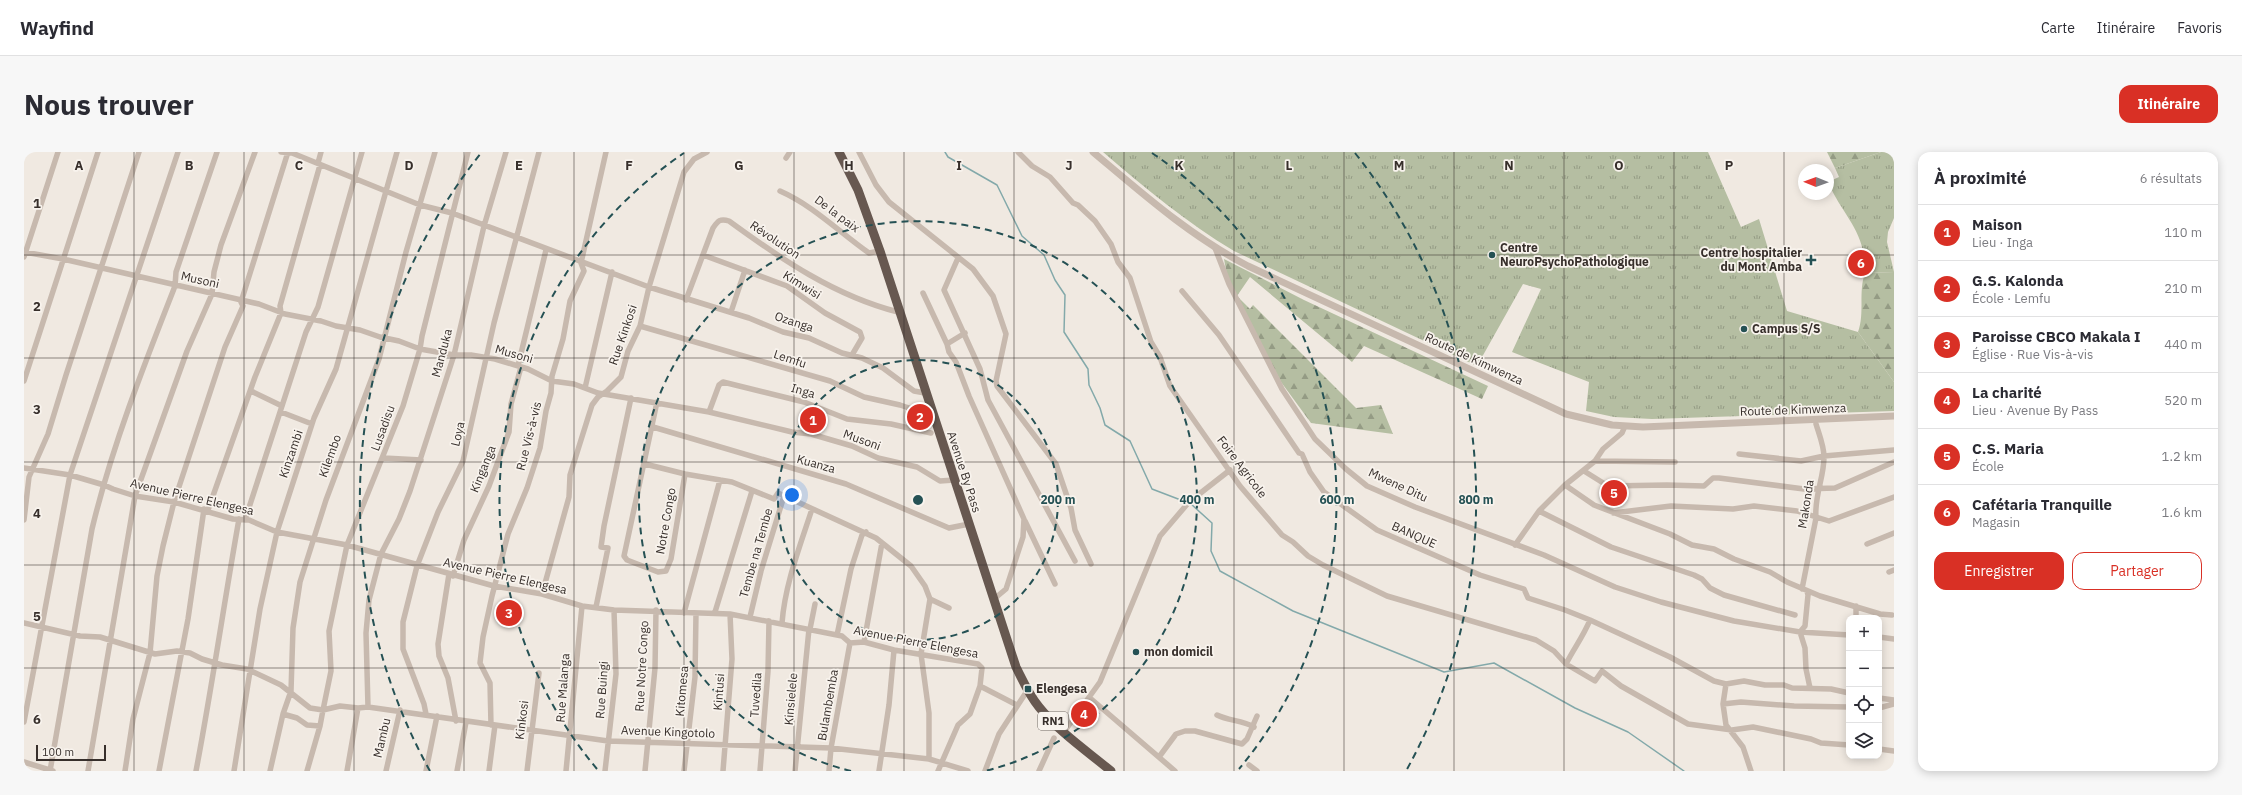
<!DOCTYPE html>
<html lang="fr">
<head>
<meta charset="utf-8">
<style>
	body { margin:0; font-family:"IBM Plex Sans",sans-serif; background:#f7f7f7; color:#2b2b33 }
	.controls { position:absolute; right:12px; bottom:12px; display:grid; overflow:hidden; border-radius:8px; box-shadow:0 2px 10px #0003 }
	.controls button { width:36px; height:36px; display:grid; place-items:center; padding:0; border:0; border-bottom:1px solid #e1e1e2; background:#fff; color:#2b2b33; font:20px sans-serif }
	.compass { position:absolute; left:1774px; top:12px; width:36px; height:36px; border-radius:50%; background:#fff; box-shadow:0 2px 10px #0003; rotate:271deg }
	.scale { position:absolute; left:12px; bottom:10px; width:70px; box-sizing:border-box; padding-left:4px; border:2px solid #372f2b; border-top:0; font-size:11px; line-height:14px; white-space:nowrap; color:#372f2b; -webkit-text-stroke:3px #f8f3ed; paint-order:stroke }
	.you { position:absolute; left:768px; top:343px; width:14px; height:14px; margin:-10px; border:3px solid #fff; border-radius:50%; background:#1a73e8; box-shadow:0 0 0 6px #1a73e833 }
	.badge { display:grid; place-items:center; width:26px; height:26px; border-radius:50%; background:#d93025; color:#fff; font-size:13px; font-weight:700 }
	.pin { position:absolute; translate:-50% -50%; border:2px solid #fff; box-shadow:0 1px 4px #0006 }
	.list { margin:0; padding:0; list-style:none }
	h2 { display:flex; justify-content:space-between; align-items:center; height:52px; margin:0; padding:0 16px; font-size:17px }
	h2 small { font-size:13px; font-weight:400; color:#7c7c81 }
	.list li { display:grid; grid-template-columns:26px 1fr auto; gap:12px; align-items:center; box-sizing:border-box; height:56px; padding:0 16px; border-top:1px solid #e1e1e2 }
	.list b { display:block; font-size:15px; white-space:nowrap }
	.list p { margin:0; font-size:13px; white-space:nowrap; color:#7c7c81 }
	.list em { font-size:13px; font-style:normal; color:#7c7c81 }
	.actions { display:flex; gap:8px; padding:12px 16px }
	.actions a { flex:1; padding:9px 0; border:1px solid #d93025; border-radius:12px; text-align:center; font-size:14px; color:#d93025 }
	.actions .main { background:#d93025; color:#fff }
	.icon { flex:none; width:22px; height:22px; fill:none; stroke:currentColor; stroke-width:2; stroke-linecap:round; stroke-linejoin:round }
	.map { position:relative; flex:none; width:1870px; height:619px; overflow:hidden; border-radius:12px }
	header { display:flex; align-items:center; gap:24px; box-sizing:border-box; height:56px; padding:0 20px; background:#fff; border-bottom:1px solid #e1e1e2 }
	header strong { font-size:19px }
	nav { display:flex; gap:22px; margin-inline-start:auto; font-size:14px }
	.intro { display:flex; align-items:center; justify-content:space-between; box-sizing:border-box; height:96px; padding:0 24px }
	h1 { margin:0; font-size:28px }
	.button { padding:10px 18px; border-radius:12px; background:#d93025; color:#fff; font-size:14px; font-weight:700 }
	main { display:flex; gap:24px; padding:0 24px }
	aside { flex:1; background:#fff; border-radius:12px; box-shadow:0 2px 10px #0003 }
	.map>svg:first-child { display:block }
</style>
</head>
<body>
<header>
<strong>Wayfind</strong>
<nav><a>Carte</a><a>Itinéraire</a><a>Favoris</a></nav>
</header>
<div class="intro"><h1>Nous trouver</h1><a class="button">Itinéraire</a></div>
<main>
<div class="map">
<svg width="1870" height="619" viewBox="0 0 1870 619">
	<defs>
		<pattern id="grass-tufts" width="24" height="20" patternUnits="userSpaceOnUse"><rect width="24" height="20" fill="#b5bea2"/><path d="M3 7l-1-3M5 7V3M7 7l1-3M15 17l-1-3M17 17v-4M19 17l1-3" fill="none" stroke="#949b84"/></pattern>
		<pattern id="forest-firs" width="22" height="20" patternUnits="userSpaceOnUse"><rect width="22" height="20" fill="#b5bea2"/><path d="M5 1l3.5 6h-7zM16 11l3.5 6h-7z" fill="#949b84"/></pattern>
	</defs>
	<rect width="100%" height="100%" fill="#f0e9e1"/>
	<path fill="url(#grass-tufts)" d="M1079 0H1684L1717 75 1735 67 1763 159 1834 180 1870 230V259L1628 267 1590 265 1562 259 1565 230 1488 200 1517 137 1499 132 1453 214 1210 99C1163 71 1121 36 1079 0Z
		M1857 0H1870V66L1864 80 1863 90 1870 120 1841 121C1842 78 1819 65 1804 30L1815 25 1811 16Z"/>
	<path fill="url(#forest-firs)" d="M1803 0H1857L1811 16Z
		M1200 107 1280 148 1464 234 1458 247 1340 194 1328 210 1226 125 1213 144 1226 157 1229 153 1332 256 1357 253 1369 282 1287 271 1257 230 1204 129Z
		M1870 120V230L1834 180C1841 161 1834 140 1841 121Z"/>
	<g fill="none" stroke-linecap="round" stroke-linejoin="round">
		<path stroke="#83a9aa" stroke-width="1.5" d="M921 0 924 5 973 33 998 84 1020 103 1031 128 1041 143 1040 180 1064 217 1065 233 1076 256 1081 273 1106 289 1128 337 1162 350
			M1167 352 1188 371 1187 399 1196 419 1269 459 1420 520 1470 511 1551 556 1604 580 1660 619"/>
		<path stroke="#c7b9ae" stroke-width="5.5" d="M257 0 268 1 396 53 428 61 625 135 725 166 759 180 785 186 818 201 838 206 859 216 890 239 901 241
			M835 0 852 33 865 50 949 117 969 144 982 182 972 229 973 234 1032 312 1047 356 1051 378 1067 412
			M994 0 1008 14 1026 25 1049 51 1054 53 1071 69 1087 92 1094 110 1106 126 1127 190 1136 205 1146 234 1216 334 1258 383 1269 390 1284 404 1299 413 1363 444 1512 488 1530 499 1542 512 1571 529 1578 519 1597 534 1664 572 1708 578 1729 575 1787 587 1797 591 1825 593
			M762 6 766 0
			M294 11 297 0
			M756 39C790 54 815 80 845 101L856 99
			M1191 96 1205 132 1258 237 1291 287 1322 317 1343 334 1391 355 1520 403 1591 435 1637 450 1710 469 1776 480 1825 483
			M0 100 39 107 235 152 261 162 297 169 312 174 336 178 356 185 375 189 396 197 430 203H447L471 207 504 217 528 229 550 232 574 241 685 260 768 280 787 282 828 294 854 306 893 315 916 329 930 328
			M679 103 763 134 801 161 836 180 838 186 828 203
			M0 105 34 0
			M934 106 920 138 956 217 964 248 1051 409
			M1158 139 1195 183 1275 301 1278 302 1286 320 1300 340 1353 378 1456 423 1500 437 1504 446 1541 458 1566 468 1646 505 1690 529 1702 532 1720 529 1741 533H1760L1768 536 1807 537 1825 541
			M899 141 923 192 925 200 932 210 945 244 1000 367 999 385 982 437 970 447
			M662 148 689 76C694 69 696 66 705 69 757 107 811 144 874 160
			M707 160 721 118
			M616 174 806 229 840 245 876 253 900 261 908 262
			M923 192 941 181
			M494 214 522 98
			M0 229 74 0
			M561 236 588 120
			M227 239 258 254
			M633 250 600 404 603 408 634 420 642 419 647 407 661 322
			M257 260 288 272
			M685 260 695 233 699 230 780 250 823 267 867 272 907 281
			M629 275 822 332 925 376 945 372
			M1715 302 1777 309 1800 304 1870 298
			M360 306 397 308
			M1571 309 1651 310
			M621 312 661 322 708 330 750 347 754 341 852 386 887 414 901 434 906 447 897 502 905 561V607
			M0 316 46 323 80 333 89 337 111 344 150 350 209 367 225 368 253 380 323 393 470 434 518 442 558 454 590 458 706 462 818 484 826 491 840 490 870 498 954 512 958 516 956 534 946 562 934 573 914 619
			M1560 319 1584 334 1643 333 1680 334 1689 326H1695L1780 337 1811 336 1870 310
			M1541 333 1570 353 1646 382 1668 393 1690 397 1710 407 1746 420 1763 430 1796 444 1856 462 1868 463
			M184 358 231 225 257 161 256 154 296 13
			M1515 359 1587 395 1670 423 1678 427 1686 436 1700 443 1771 463
			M1589 361 1647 354 1709 357 1730 354 1773 359 1805 369 1870 345
			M0 368 5 325 24 282 42 223 115 0
			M221 368 282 180 294 155 338 0
			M1001 369 1031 432
			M1843 392 1870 381
			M1491 393 1515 359 1541 333 1571 309 1579 297 1598 281 1601 274
			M1865 420 1870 418
			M425 422 414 492 415 504 424 526 432 569
			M429 424 440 388 465 334 485 280 487 252 497 215
			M1778 437 1792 366C1790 344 1800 326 1800 305 1800 294 1795 282 1792 272
			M1783 439 1784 443 1781 474 1776 480 1781 496 1782 517 1786 536
			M518 442 545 345 546 323 568 253 574 245 583 239 597 225 604 199 616 174 625 135 660 20 670 7 683 0
			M906 447 925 456
			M572 455 584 396 577 395 580 374 607 246
			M691 460 728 339
			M660 461 696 328
			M726 465 737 419 760 344
			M1832 466V454
			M0 471 56 484 76 485 131 502 153 499 166 501 178 507 198 513 223 517 257 533 286 556 299 558 307 519 305 479 323 393 379 254 396 197 398 184 444 0
			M758 471C761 432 776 394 788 357
			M786 477 791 452
			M813 483 827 417 838 383 842 380
			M1855 485 1870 487
			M840 490 858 391
			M1542 512C1550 496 1559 485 1566 468
			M1702 532 1699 552 1702 573 1719 595 1727 619
			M956 534 993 553
			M1066 546 1151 619
			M1855 546 1870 548
			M1699 552 1717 550 1770 554 1825 555
			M344 555 342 481 345 448 357 402 375 367 386 339 430 203 460 74 482 0
			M1855 556 1870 552
			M259 562 273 566 283 573 296 574 299 558 316 554 334 556 344 555 584 589 807 596 905 607 944 619
			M402 562 400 552 379 497V470L393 414 414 360 439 309 470 171 515 0
			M1193 563C1205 569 1218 568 1230 575
			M0 570 46 323 154 0
			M467 573 466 531 456 511 459 485 468 444 484 382 503 336 516 296 522 259 527 241 528 224 539 187 546 149 560 119 557 111 582 0
			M1040 580 1076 530 1136 384 1165 350 1206 318
			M1855 597 1870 599
			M1135 605 1152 582 1161 579H1171L1218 592 1223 587 1233 564
			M0 610 29 619
			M1225 613 1233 619
			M26 619 68 377C88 294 120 213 151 134L152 120 193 0
			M64 619 111 344 163 199 188 142 190 120 197 93 231 0
			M101 619 109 567 126 501 133 424 139 394 150 350 201 195 219 154 217 150 264 0
			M135 619 164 467 180 357
			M172 619C188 535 200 451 215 367
			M210 619 236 457 253 380 290 266 312 217 373 0
			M246 619 259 562 267 539 269 476 276 430 302 348 355 207 382 100 411 0
			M283 619 296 574
			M323 619 334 556
			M362 619 376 558
			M402 619 413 564
			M433 619 442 570
			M465 619 471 573
			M503 619 515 521
			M542 619 558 454
			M581 619 592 522 590 458
			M621 619 631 516 632 458
			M660 619 671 525 672 461
			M699 619 708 507 706 462
			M736 619 744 519 745 469
			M771 619 785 477
			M805 619 807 596 826 491
			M855 619 865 553 870 498
			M961 619 975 582 1003 539
			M1015 619 1030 586"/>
		<path stroke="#c7b9ae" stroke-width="7" d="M1069 0C1119 42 1166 84 1224 114L1542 262 1588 273 1619 275 1870 264"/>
		<path stroke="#675850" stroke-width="9" d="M815 0 834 38 856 99 992 515C999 529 1005 543 1015 555 1035 580 1063 599 1087 619"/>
	</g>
	<path fill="none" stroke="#372f2b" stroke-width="1" stroke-opacity="0.55" d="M110 0V619M220 0V619M330 0V619M440 0V619M550 0V619M660 0V619M770 0V619M880 0V619M990 0V619M1100 0V619M1210 0V619M1320 0V619M1430 0V619M1540 0V619M1650 0V619M1760 0V619M0 103H1870M0 206H1870M0 310H1870M0 413H1870M0 516H1825M1855 516H1870"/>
	<g fill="none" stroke="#255154" stroke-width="2" stroke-dasharray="7 5">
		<circle cx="894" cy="348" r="140"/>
		<path d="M827 619A279 279 0 1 1 961 619"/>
		<path d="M573 617A419 419 0 0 1 660 1M1128 1A419 419 0 0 1 1215 617"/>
		<path d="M406 619A558 558 0 0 1 457 1M1331 1A558 558 0 0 1 1382 619"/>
	</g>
	<g fill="#255154" stroke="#f8f3ed" stroke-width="1.5">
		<circle cx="1468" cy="103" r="4"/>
		<path d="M1785 102h4v4h4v4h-4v4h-4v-4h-4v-4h4z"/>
		<circle cx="1720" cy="177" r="4"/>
		<circle cx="1112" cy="500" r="4"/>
		<rect x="1000" y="533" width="8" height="8" rx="2"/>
	</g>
	<g text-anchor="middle" stroke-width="3.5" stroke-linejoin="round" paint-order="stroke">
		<rect fill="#f8f3ed" stroke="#716a65" stroke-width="1" x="1014" y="560" width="30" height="18" rx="3"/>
		<g font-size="11" font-weight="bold" fill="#372f2b">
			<text x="1029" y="573">RN1</text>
		</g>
		<g font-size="12" fill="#372f2b" stroke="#f8f3ed">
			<text transform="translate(813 62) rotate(37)" y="4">De la paix</text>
			<text transform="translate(751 88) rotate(34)" y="4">Révolution</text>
			<text transform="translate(176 128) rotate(13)" y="4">Musoni</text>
			<text transform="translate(778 133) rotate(32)" y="4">Kimwisi</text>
			<text transform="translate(770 170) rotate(18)" y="4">Ozanga</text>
			<text transform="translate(599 183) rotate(-71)" y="4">Rue Kinkosi</text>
			<text transform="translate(418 201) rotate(-75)" y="4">Manduka</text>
			<text transform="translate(490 202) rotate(16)" y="4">Musoni</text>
			<text transform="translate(766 207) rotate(18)" y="4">Lemfu</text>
			<text transform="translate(1450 207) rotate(25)" y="4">Route de Kimwenza</text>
			<text transform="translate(779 239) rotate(16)" y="4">Inga</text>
			<text transform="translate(1769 258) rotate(-2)" y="4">Route de Kimwenza</text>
			<text transform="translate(359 276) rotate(-70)" y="4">Lusadisu</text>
			<text transform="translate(434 282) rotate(-77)" y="4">Loya</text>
			<text transform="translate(505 284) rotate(-76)" y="4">Rue Vis-à-vis</text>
			<text transform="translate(838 288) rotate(20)" y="4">Musoni</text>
			<text transform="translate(267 302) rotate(-71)" y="4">Kinzambi</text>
			<text transform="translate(306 304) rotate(-70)" y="4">Kilembo</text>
			<text transform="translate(792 312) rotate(16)" y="4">Kuanza</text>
			<text transform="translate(1218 315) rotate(53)" y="4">Foire Agricole</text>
			<text transform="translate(459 317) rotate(-68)" y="4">Kinganga</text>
			<text transform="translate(940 320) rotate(72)" y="4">Avenue By Pass</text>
			<text transform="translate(1374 333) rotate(25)" y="4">Mwene Ditu</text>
			<text transform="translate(168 345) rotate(13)" y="4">Avenue Pierre Elengesa</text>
			<text transform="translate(1782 352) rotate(-81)" y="4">Makonda</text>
			<text transform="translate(642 369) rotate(-80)" y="4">Notre Congo</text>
			<text transform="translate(1390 383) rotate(24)" y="4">BANQUE</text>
			<text transform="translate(732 401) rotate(-74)" y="4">Tembe na Tembe</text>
			<text transform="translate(481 424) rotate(13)" y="4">Avenue Pierre Elengesa</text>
			<text transform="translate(892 490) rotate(11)" y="4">Avenue Pierre Elengesa</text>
			<text transform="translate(618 514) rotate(-87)" y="4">Rue Notre Congo</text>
			<text transform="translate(539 536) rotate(-86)" y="4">Rue Malanga</text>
			<text transform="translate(578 538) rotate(-86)" y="4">Rue Buingi</text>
			<text transform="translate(658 539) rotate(-85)" y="4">Kitomesa</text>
			<text transform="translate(695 540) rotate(-86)" y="4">Kintusi</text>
			<text transform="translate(732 543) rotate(-86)" y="4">Tuvedila</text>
			<text transform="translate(767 547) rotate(-85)" y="4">Kinsielele</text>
			<text transform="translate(804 553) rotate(-80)" y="4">Bulambemba</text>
			<text transform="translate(498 568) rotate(-83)" y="4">Kinkosi</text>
			<text transform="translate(644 580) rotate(2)" y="4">Avenue Kingotolo</text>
			<text transform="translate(358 586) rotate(-77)" y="4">Mambu</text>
		</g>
		<g font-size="12" font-weight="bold" fill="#372f2b" stroke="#f8f3ed" text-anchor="start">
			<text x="1476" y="100">Centre<tspan x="1476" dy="14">NeuroPsychoPathologique</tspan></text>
			<text x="1778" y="105" text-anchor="end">Centre hospitalier<tspan x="1778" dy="14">du Mont Amba</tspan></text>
			<text x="1728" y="181">Campus S/S</text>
			<text x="1120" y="504">mon domicil</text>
			<text x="1012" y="541">Elengesa</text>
		</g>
	</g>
	<g font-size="13" text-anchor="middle" font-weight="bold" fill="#372f2b" stroke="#f8f3ed" stroke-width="3.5" stroke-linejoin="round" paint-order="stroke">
		<text x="55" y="18">A</text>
		<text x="165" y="18">B</text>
		<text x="275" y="18">C</text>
		<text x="385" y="18">D</text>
		<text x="495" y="18">E</text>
		<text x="605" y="18">F</text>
		<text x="715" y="18">G</text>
		<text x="825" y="18">H</text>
		<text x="935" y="18">I</text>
		<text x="1045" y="18">J</text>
		<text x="1155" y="18">K</text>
		<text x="1265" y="18">L</text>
		<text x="1375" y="18">M</text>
		<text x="1485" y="18">N</text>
		<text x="1595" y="18">O</text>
		<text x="1705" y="18">P</text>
		<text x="13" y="56">1</text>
		<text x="13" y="159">2</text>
		<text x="13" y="262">3</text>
		<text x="13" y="366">4</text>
		<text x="13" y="469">5</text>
		<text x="13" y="572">6</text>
	</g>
	<circle cx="894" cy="348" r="6" fill="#255154" stroke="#f8f3ed" stroke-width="2"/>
	<g font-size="12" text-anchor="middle" font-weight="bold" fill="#255154" stroke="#f8f3ed" stroke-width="3.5" stroke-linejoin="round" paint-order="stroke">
		<text x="1034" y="352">200 m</text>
		<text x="1173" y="352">400 m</text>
		<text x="1313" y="352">600 m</text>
		<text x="1452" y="352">800 m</text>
	</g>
</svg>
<div class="controls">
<button>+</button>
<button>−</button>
<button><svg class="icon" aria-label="locate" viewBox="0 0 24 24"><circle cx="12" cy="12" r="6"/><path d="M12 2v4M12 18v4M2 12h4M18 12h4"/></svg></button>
<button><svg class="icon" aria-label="layers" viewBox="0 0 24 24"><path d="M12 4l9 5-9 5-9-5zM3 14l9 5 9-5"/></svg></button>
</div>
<svg class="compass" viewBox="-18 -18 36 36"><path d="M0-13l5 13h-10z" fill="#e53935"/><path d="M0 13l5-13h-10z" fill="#7c7c81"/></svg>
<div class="scale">100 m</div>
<div class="you"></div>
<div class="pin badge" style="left:789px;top:268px">1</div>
<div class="pin badge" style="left:896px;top:265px">2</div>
<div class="pin badge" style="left:485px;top:461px">3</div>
<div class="pin badge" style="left:1060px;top:562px">4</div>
<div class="pin badge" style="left:1590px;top:341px">5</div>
<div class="pin badge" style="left:1837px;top:111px">6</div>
</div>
<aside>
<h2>À proximité<small>6 résultats</small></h2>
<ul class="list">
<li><span class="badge">1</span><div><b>Maison</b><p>Lieu · Inga</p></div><em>110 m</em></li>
<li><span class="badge">2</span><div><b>G.S. Kalonda</b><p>École · Lemfu</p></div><em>210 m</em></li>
<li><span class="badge">3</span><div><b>Paroisse CBCO Makala I</b><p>Église · Rue Vis-à-vis</p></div><em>440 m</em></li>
<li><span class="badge">4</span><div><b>La charité</b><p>Lieu · Avenue By Pass</p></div><em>520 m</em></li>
<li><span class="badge">5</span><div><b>C.S. Maria</b><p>École</p></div><em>1.2 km</em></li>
<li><span class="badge">6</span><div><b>Cafétaria Tranquille</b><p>Magasin</p></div><em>1.6 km</em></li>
</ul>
<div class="actions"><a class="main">Enregistrer</a><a>Partager</a></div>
</aside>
</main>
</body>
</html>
